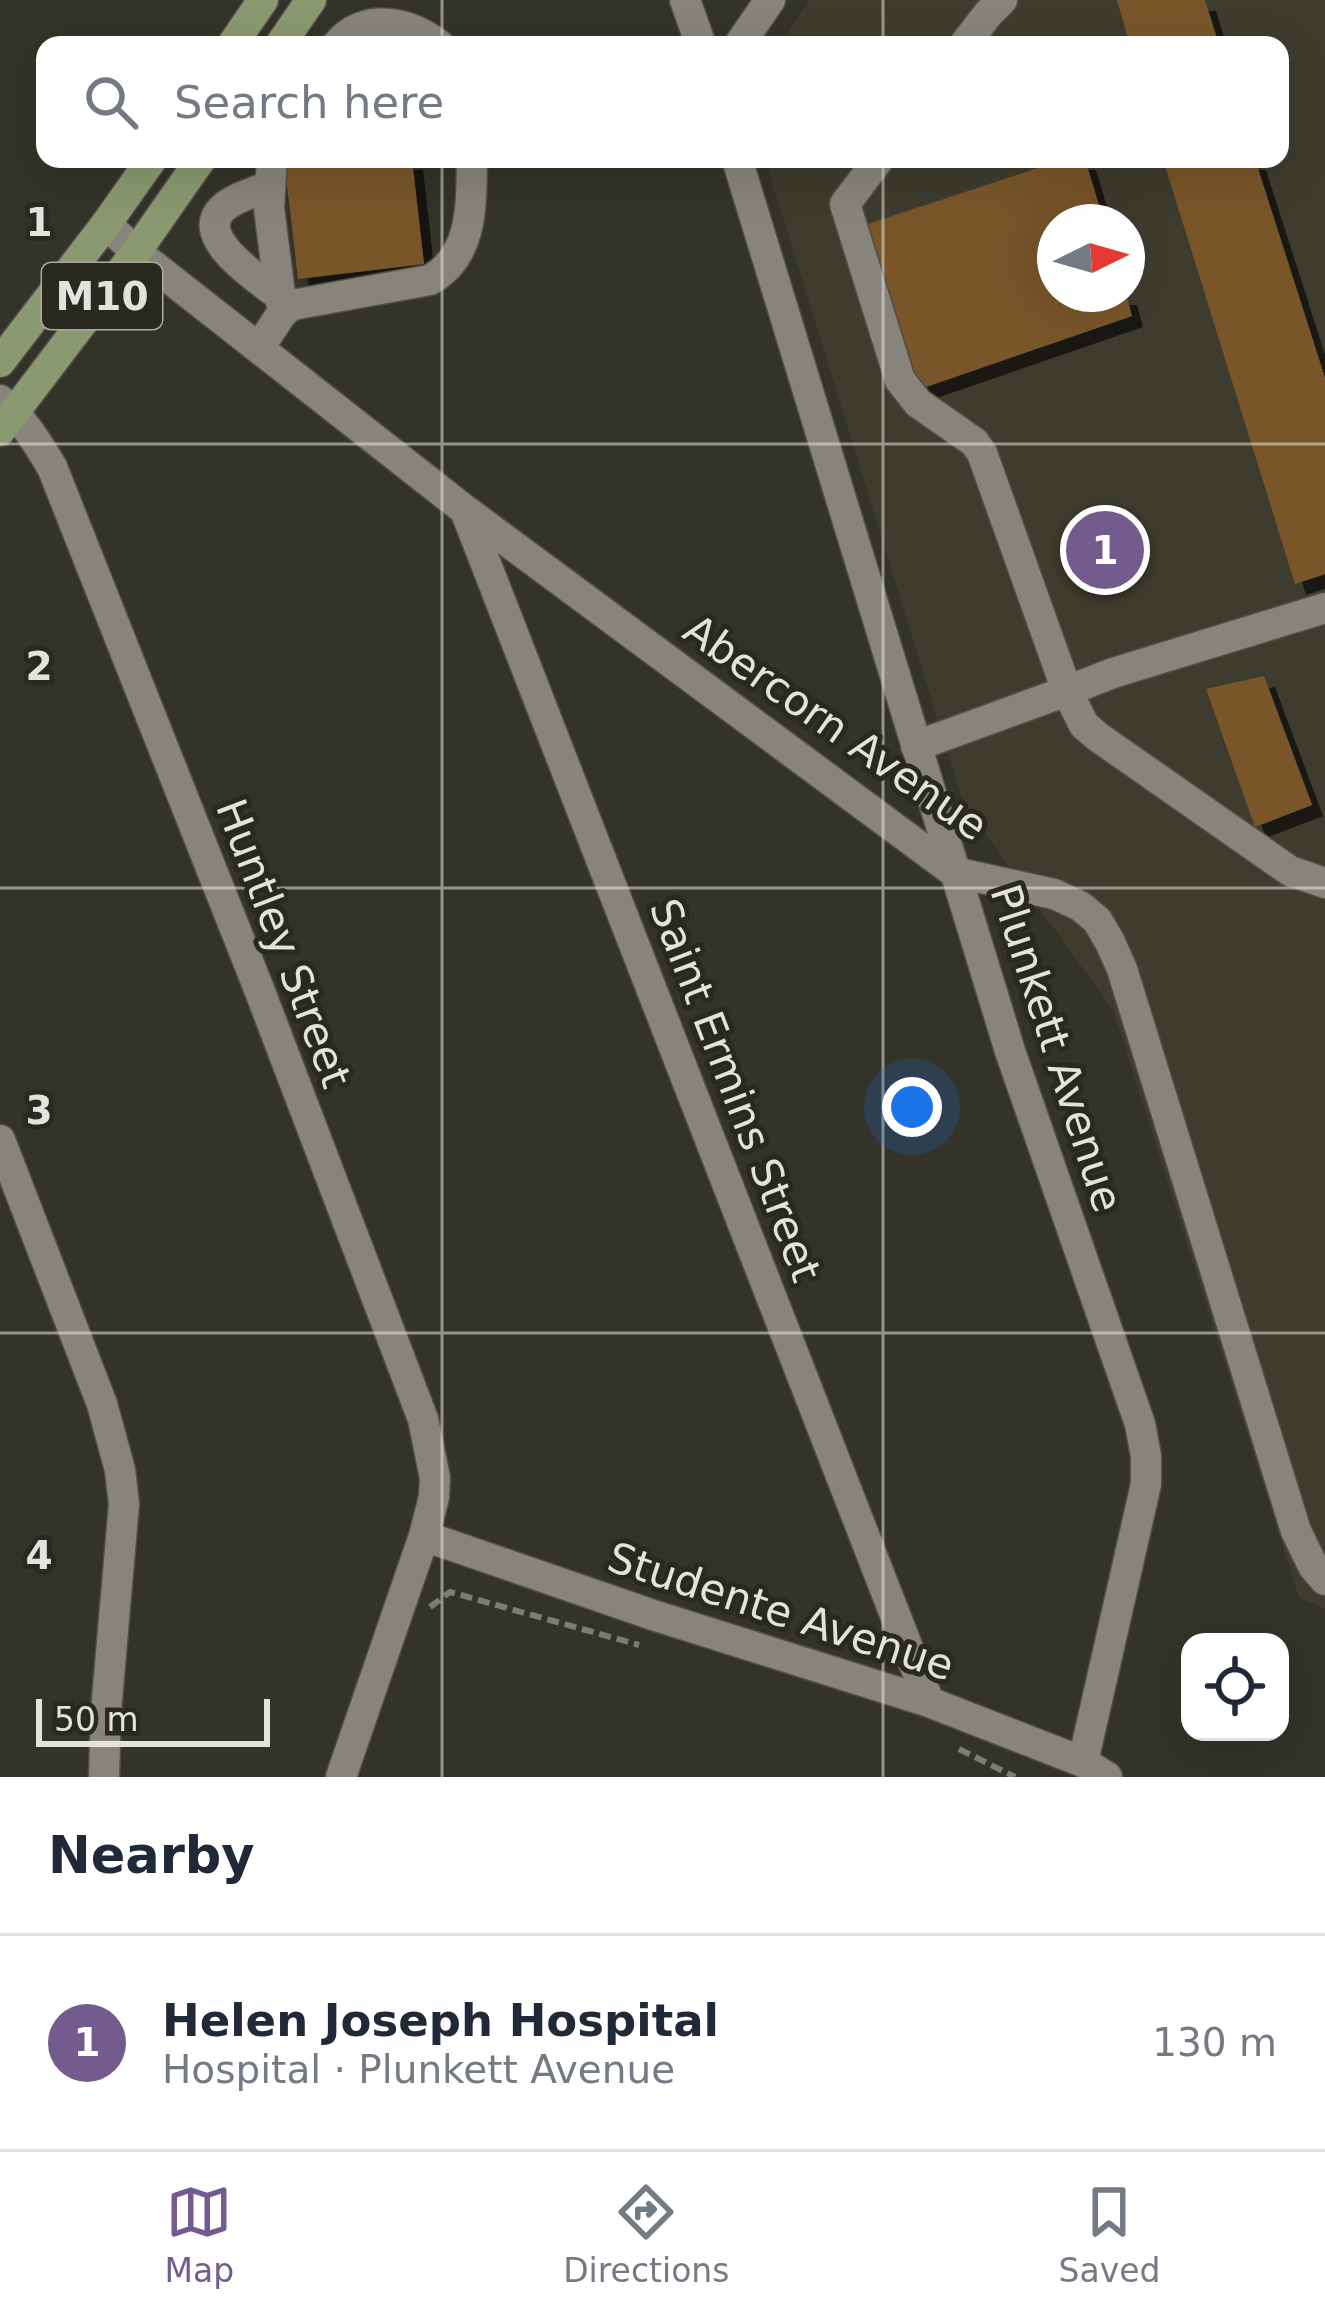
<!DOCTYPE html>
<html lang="en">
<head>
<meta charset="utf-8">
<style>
	body { margin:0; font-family:"DejaVu Sans",sans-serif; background:#f6f6f7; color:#1f2937 }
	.controls { position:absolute; right:36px; bottom:36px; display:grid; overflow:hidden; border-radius:24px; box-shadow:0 12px 48px #0002 }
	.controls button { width:108px; height:108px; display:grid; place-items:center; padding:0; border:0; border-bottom:3px solid #e0e1e3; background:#fff; color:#1f2937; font:60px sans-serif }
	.compass { position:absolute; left:1037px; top:204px; width:108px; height:108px; border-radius:50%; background:#fff; box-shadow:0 12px 48px #0002; rotate:85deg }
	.scale { position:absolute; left:36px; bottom:30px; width:234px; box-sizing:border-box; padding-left:12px; border:6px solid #e3e2dd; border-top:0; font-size:33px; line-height:42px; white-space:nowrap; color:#e3e2dd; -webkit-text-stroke:9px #2a2920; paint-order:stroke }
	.you { position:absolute; left:912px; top:1107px; width:42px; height:42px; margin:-30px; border:9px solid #fff; border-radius:50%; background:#1a73e8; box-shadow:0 0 0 18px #1a73e833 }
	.badge { display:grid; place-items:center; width:78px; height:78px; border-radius:50%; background:#735c8d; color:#fff; font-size:39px; font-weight:700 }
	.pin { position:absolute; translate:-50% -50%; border:6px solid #fff; box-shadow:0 3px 12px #0006 }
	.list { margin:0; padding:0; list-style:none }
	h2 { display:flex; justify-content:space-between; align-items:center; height:156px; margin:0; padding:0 48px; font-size:51px }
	h2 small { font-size:39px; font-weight:400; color:#747a83 }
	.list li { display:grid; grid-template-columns:78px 1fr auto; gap:36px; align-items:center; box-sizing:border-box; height:216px; padding:0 48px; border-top:3px solid #e0e1e3 }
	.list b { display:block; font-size:45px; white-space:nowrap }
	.list p { margin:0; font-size:39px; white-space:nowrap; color:#747a83 }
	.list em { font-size:39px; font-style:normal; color:#747a83 }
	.icon { flex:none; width:66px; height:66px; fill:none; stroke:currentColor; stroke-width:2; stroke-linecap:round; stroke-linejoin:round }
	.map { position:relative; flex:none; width:1325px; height:1777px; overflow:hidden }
	.search { position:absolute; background:#fff; box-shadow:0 12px 48px #0002; left:36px; right:36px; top:36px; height:132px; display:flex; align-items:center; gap:30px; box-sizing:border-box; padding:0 42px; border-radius:24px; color:#747a83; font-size:45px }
	.sheet { height:372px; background:#fff }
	nav { display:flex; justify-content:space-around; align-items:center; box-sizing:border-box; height:168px; border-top:3px solid #e0e1e3; background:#fff; font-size:33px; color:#747a83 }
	nav a { display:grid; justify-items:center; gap:6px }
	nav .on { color:#735c8d }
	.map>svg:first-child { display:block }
</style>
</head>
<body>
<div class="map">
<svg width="1325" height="1777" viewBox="0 0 1325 1777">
	<defs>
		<filter id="shadow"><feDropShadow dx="11" dy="11" stdDeviation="0" flood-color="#0009"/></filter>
	</defs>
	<rect width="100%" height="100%" fill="#34332a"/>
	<path fill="#3e3c2e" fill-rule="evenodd" d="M810 0H1325V1609L1299 1597 1113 1010 964 805 765 159H1280V45H779ZM1055 222H1127V294H1055Z"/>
	<path fill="#79562c" filter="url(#shadow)" d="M1117 0H1205L1219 45H1130Z
		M284 159H412L424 264 298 279Z
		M1065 159H1085L1104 222H1055V294H1126L1132 316 920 389 868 224Z
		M1163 159H1255L1325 378V574L1295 584Z
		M1264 676 1312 805 1255 827 1206 689Z"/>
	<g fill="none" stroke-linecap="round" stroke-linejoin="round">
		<defs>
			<path id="minor" d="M685 0 701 45
				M337 45C363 12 409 21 439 45
				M739 45 770 0
				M964 45 988 14 1002 0
				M272 159 269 208 281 302
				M737 159 1010 1051 1140 1424 1146 1456V1484L1083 1762
				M879 159 845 204 900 380 918 403 974 442 982 453 1067 691 916 746
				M268 186C254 193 235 197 223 208 191 237 260 280 280 296
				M106 224 136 252 465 510 954 872 1054 894 1080 906 1097 920 1110 942 1122 969 1296 1531 1313 1566 1325 1580
				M259 348 282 313 292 305 430 280C474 255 471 204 472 159
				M0 400C23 419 37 442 52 467L259 989 423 1419 435 1478 434 1497 424 1536 341 1777
				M465 510 929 1702
				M1325 608 1113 673 1067 691 1084 725 1098 737 1290 871 1325 883
				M0 1140 102 1404 120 1470 124 1504 106 1711 104 1777
				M424 1536 653 1615 929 1702 1083 1762 1107 1777"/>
			<path id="major" d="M232 45 263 0
				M280 45 311 0
				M0 362 106 224 152 159
				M0 431 136 252 201 159"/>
		</defs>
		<use href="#minor" stroke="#504e47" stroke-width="33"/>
		<use href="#major" stroke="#504e47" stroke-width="33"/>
		<path stroke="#7c7b74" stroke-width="6" stroke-dasharray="12 6" stroke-linecap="butt" d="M430 1607 450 1592 639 1645
			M959 1749 1015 1777"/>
		<use href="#minor" stroke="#87857b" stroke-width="30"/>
		<use href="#major" stroke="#8a9970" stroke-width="30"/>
	</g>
	<path fill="none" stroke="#e3e2dd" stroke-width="3" stroke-opacity="0.55" d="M442 0V45M883 0V45M442 159V1777M883 159V1777M0 444H1325M0 888H1325M0 1333H1325"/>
	<g text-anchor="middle" stroke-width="10" stroke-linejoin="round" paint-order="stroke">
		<rect fill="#2a2920" stroke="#acaaa4" stroke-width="3" x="42" y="263" width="120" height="66" rx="9"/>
		<g font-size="39" font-weight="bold" fill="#e3e2dd">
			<text x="102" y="310">M10</text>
		</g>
		<g font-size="42" fill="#e3e2dd" stroke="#2a2920">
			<text transform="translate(836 727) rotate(35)" y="15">Abercorn Avenue</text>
			<text transform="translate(284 943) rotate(69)" y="15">Huntley Street</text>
			<text transform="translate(1057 1048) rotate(72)" y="15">Plunkett Avenue</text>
			<text transform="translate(736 1090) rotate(69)" y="15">Saint Ermins Street</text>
			<text transform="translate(781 1611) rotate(18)" y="15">Studente Avenue</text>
		</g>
	</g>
	<g font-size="39" text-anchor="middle" font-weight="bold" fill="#e3e2dd" stroke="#2a2920" stroke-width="10" stroke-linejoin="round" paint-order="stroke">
		<text x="39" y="236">1</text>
		<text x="39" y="680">2</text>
		<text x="39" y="1124">3</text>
		<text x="39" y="1569">4</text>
	</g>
</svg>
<div class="controls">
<button><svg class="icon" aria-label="locate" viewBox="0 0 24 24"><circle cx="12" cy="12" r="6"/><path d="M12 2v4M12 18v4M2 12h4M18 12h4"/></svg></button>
</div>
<svg class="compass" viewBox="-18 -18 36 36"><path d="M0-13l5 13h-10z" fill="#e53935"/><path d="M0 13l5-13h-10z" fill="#747a83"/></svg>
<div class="scale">50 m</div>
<div class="you"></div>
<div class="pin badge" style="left:1105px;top:550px">1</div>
<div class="search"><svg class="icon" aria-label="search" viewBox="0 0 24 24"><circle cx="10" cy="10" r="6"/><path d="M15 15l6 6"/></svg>Search here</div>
</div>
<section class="sheet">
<h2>Nearby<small></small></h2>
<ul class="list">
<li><span class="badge">1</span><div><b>Helen Joseph Hospital</b><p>Hospital · Plunkett Avenue</p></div><em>130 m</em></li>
</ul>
</section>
<nav>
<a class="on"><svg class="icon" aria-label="map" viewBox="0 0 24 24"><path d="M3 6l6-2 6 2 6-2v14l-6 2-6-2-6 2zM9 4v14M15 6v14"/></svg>Map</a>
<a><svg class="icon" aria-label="directions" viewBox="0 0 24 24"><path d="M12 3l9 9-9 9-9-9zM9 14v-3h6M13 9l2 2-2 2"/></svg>Directions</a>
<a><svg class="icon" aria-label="saved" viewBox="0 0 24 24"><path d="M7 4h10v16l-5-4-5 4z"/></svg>Saved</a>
</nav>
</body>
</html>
